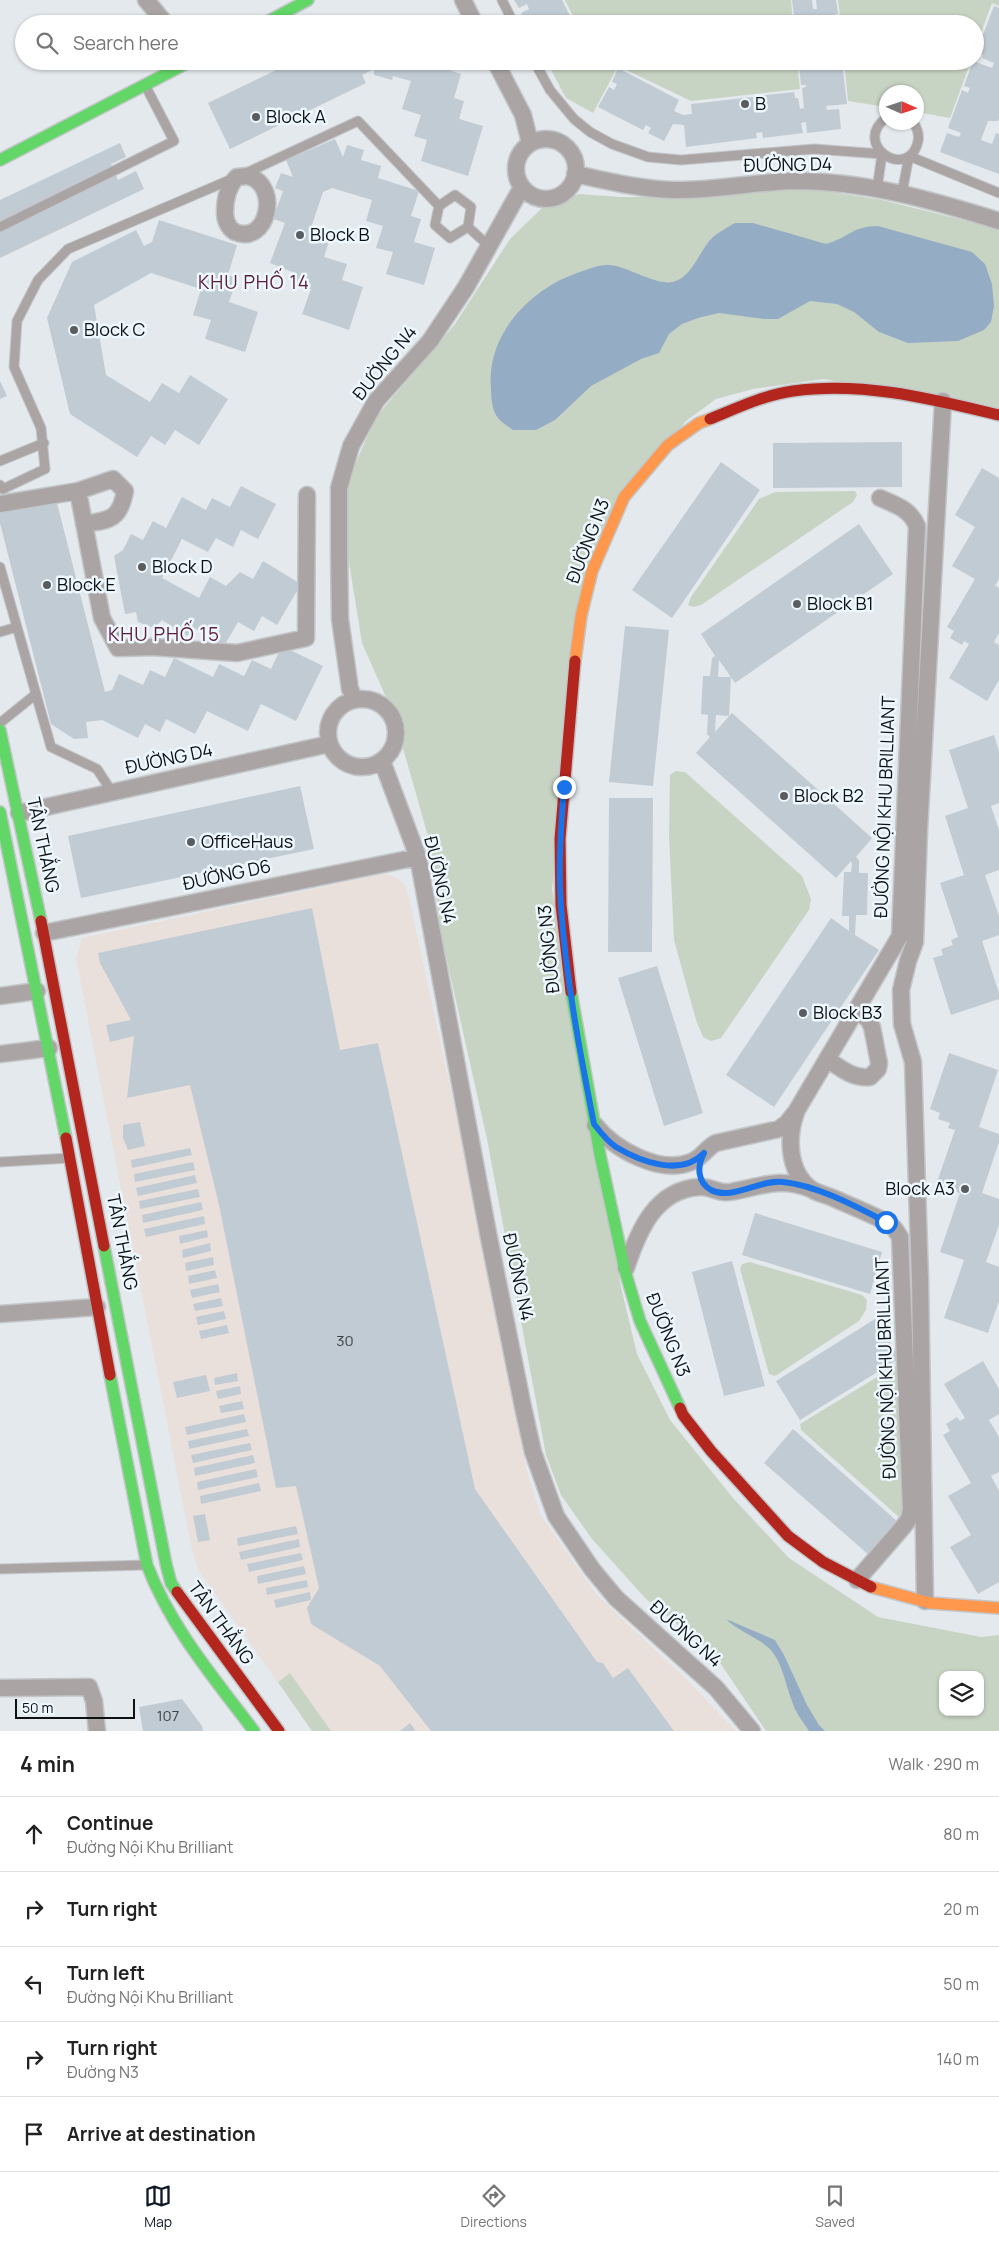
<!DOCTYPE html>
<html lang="en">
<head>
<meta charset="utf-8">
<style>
	body { margin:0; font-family:Manrope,sans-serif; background:#f2f2f2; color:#222 }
	.controls { position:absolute; right:15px; bottom:15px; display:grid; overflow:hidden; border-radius:10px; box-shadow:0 1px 4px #0004 }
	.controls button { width:45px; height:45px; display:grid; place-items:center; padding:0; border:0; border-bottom:1px solid #e0e0e0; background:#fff; color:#222; font:25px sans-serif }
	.compass { position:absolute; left:879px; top:85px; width:45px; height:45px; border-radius:50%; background:#fff; box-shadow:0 1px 4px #0004; rotate:93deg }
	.scale { position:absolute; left:15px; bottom:12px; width:120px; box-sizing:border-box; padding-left:5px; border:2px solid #0e1114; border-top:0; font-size:14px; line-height:18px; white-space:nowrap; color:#0e1114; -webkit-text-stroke:4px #edf7fe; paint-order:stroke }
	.stop { position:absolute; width:15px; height:15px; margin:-11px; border:4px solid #1a73e8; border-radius:50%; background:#fff }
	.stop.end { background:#1a73e8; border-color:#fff; box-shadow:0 1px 5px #0008 }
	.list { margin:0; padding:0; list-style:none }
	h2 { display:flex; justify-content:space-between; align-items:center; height:65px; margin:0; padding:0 20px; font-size:21px }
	h2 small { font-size:16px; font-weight:400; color:#767676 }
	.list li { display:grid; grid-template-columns:32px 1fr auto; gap:15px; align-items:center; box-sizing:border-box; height:75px; padding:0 20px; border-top:1px solid #e0e0e0 }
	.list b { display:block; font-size:19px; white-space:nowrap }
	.list p { margin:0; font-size:16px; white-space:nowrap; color:#767676 }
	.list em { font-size:16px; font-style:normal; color:#767676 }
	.icon { flex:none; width:28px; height:28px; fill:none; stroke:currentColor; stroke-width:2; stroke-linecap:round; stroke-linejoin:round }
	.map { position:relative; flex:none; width:999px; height:1731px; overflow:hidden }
	.search { position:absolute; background:#fff; box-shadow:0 1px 4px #0004; left:15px; right:15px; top:15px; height:55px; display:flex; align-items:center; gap:12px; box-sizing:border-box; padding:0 18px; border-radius:28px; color:#767676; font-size:19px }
	.sheet { height:440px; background:#fff }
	nav { display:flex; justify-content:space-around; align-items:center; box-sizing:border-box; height:70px; border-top:1px solid #e0e0e0; background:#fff; font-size:14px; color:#767676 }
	nav a { display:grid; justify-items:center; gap:2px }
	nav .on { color:#111827 }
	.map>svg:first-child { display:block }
</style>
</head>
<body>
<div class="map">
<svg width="999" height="1731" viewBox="0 0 999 1731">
	<rect width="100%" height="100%" fill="#e4e9ed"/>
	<path fill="#eae0db" d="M383 874 394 876 404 884 409 898 492 1278 527 1470 540 1514 597 1595 688 1681 736 1731H312L198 1569 192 1550 76 959 82 938Z"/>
	<path fill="#c8d4c3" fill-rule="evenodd" d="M565 0H791L793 24H577Z
		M838 0H999V6L992 3 975 49V24H841Z
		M563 61H797L800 89 691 101 618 66 593 113 566 98 550 68Z
		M844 61H971L950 118 917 112 916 92H886V107L848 101Z
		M770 186 819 190 882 200 999 229V408L823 379 753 389 716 399 686 421 598 538 552 889 621 1287 637 1354 670 1420 733 1498 789 1558 878 1617 981 1637 999 1635V1731H766L714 1654 646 1599 592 1539 561 1495 546 1455 487 1139 441 934 428 836 393 713 362 643 347 550 348 480 376 417 455 324 510 239 542 208 579 194 620 197H684ZM943 1675H980V1712H943Z
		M855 491 857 495 853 502 701 605 693 607 688 605 691 597 759 499 775 492Z
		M676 771 685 772 802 876 811 899 809 910 721 1038 711 1041 703 1037 696 1020 674 940 669 836 670 775Z
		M750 1262 862 1295 867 1300 866 1310 859 1321 775 1376 769 1374 740 1269 742 1264Z
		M900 1363 905 1510 900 1518 801 1430 800 1424Z
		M290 1673 331 1731H312L278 1682Z"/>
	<path fill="#94adc4" d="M735 223H753L826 244C848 238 852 226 878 226L972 252 985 264 992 284 994 306 991 322 984 330 958 341 908 343 879 332 854 312 837 304 810 301 778 319H764L719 313 698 318 682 324 669 334 659 353 641 359 591 386 555 420 536 430H513C508 426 499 421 496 415 492 408 491 397 491 389 486 335 529 290 577 273 586 270 597 265 607 265 624 264 656 286 673 282 693 277 699 250 713 237 719 232 728 227 735 223Z
		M726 1619 775 1640 784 1655 807 1705 819 1725 825 1731H809C804 1723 796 1714 793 1704 786 1687 783 1664 771 1650 758 1637 739 1632 726 1619Z"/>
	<path fill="#c1cbd3" d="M514 0H562L574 24H527L521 13 529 9 527 4 519 8Z
		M792 0H812L813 9H817L816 0H836L838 14 832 15V17H838L839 24H795Z
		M994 6 999 8V118L998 121H988L981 140 992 144 996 133 999 134V174L940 152 947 133 959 137 961 133 948 128 962 90 968 93 970 88 964 86 973 61 992 68 994 63 982 58 983 55 976 53Z
		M295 61H420L461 74 454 98 464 101 459 119 483 126 468 176 421 161 427 140 414 136 421 115 402 109 411 81 393 76 392 80 374 75V69L362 75 366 83 230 149 208 103Z
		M818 61H822V64L842 62 847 104 826 106 827 110 839 109 841 129 807 133 806 122 801 123 803 133 763 138 762 132 756 133 757 138 686 147 684 125 673 124 664 141 648 133 651 128 646 125 643 130 598 107 609 87 614 90 617 84 612 82 618 68 679 100 674 111 683 115 692 114 691 104 753 97V102L759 101 758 96 794 92 795 98H798L800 109 804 108 802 88 806 87V85H801L799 67 818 65Z
		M335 139 343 157 347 145 364 150 361 160 381 166 378 178 419 191 411 216 421 219 414 242 435 248 424 285 386 274 393 252 376 248 383 226 366 221 372 200 332 188 323 192 310 231 330 238 324 257 347 264 342 280 363 287 349 330 302 314 311 289 294 284 295 273 270 263 285 223 273 219 283 191 275 188 281 173 293 177 286 160Z
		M120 143 126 157 111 164 118 180 136 171 144 189 0 258V200Z
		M159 220 237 245 228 275 237 278 229 302 258 312 245 352 205 339 211 320 193 315 201 289 151 273 94 305 106 375 150 402 162 383 179 393 190 375 228 399 199 445 175 430 165 445 151 436 137 457 70 414 47 318 72 262 136 230 144 246 152 242Z
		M0 381 7 396 0 399Z
		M902 442V487L773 488V443Z
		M721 462 760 490 672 618 632 590Z
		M982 468 999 478V579L995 585 999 588V633L994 642 999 645V680L987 701 949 678 969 644 964 641 962 645 950 638 954 631 947 627 975 579 952 566 975 527 955 515Z
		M241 486 276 504 258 539 241 530 233 547 216 538 208 552 182 539 162 578 199 598 210 577 226 586 240 572 253 579 263 561 301 584 277 625 262 616 254 631 238 622 224 646 193 627 187 636 162 620 154 628 138 622 136 612 125 614 114 556 123 550 131 534 143 540 153 521 166 528 182 497 206 510 212 498 230 507Z
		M56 499 105 692 112 690 119 674 143 685 150 670 165 677 174 658 213 677 219 664 244 676 252 660 271 669 282 646 323 666 296 721 261 704 248 731 207 711 195 734 166 719 160 732 145 724 138 738 102 720 86 722 88 738 74 739 51 724 0 523V513Z
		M859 524 893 574 735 683 719 660 718 677H731L729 716 716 715 715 732 732 713 872 838 856 857 859 860V873H868L867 915H856L855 935 879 950 774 1107 726 1075 831 918 849 931V916H842L844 872H851L852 864 851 861 836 878 696 753 710 737 707 734 708 715 701 714 703 676H710L712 658 715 656 701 634Z
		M625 626 669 630 653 786 609 782Z
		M994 735 999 751V803L991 806 999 830V870L985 875 999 916V935L982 941 999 993V999L951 1015 933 958 943 955 941 949 953 945 951 940 958 937 940 883 964 875 945 816 968 808 949 750Z
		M300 786 314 849 81 898 68 836Z
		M609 798H653L652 952H608Z
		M312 908 340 1050 378 1043 475 1489 597 1662 603 1663 613 1678 628 1668 674 1731H431L380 1666 311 1624 307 1608 319 1588 296 1486 276 1488 219 1205 190 1085 127 1098 134 1036 110 1042 106 1025 131 1020 100 963 98 953Z
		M657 966 703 1113 664 1126 618 978Z
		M949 1053 998 1070 979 1127 999 1134V1142L982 1193 999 1199V1225L986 1262 999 1267V1301L988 1333 944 1318 964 1260 940 1252 960 1193 936 1185 955 1130 948 1128 950 1123 938 1119 940 1113 930 1109Z
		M140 1122 145 1146 128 1150 123 1138V1125Z
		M190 1148 192 1155 132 1168 131 1160Z
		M193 1162 195 1170 135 1182 134 1174Z
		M195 1175 197 1183 138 1196 136 1188Z
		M198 1189 200 1197 140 1209 139 1201Z
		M201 1202 203 1210 143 1223 142 1215Z
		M755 1213 882 1252 870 1294 742 1255Z
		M204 1216 205 1224 146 1237 144 1229Z
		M207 1230 208 1237 180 1244 179 1236Z
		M210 1243 211 1251 183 1258 182 1250Z
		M213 1257 214 1265 186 1271 185 1263Z
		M732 1261 765 1386 724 1396 692 1272Z
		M215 1270 217 1278 189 1284 188 1276Z
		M218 1284 220 1292 192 1298 190 1290Z
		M221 1298 223 1306 195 1311 193 1304Z
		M224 1311 226 1319 198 1325 196 1317Z
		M875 1319 900 1358 800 1420 776 1381Z
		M227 1325 229 1333 201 1339 199 1331Z
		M983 1361 999 1389V1414L989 1420 999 1437V1472L991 1476 999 1491V1582L978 1594 950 1547 971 1535 948 1496 971 1483 943 1435 950 1431 946 1424 957 1417 960 1421 965 1418 944 1384Z
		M237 1373 238 1381 215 1385 214 1378Z
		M206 1375 210 1391 177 1398 173 1382Z
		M240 1386 241 1394 218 1399 216 1391Z
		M242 1401 244 1409 221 1413 219 1406Z
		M244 1414 246 1422 187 1435 185 1427Z
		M247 1429 249 1436 189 1449 188 1441Z
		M793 1429 899 1523 870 1556 764 1463Z
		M250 1443 252 1450 193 1463 191 1455Z
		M253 1455 255 1463 195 1476 194 1468Z
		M256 1469 258 1477 198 1490 197 1482Z
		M259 1483 261 1491 201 1504 200 1496Z
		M205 1514 210 1540 198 1542 193 1516Z
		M296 1526 298 1534 238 1546 237 1538Z
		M299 1539 300 1547 241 1560 239 1552Z
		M301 1553 303 1560 249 1572 247 1564Z
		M304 1566 306 1574 258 1584 257 1576Z
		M307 1580 308 1587 267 1595 266 1588Z
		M310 1592 311 1600 276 1608 274 1600Z
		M182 1699 202 1726 203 1731H143L139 1707Z
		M410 1723 415 1730 414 1731H400Z"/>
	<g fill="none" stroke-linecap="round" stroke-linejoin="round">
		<defs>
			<path id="lane" d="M502 0 514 24
				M534 61 550 90 574 119 590 132 612 144 648 157 681 160 814 149 882 154 877 189
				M886 118C852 144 905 180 917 145 920 137 918 129 913 122
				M244 174 358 121 439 206
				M902 193 909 156 999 193
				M455 195 471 207 468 227 450 238 435 225 439 206Z
				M0 227 174 141 145 85
				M468 227 490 247
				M0 461 44 443
				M0 485 3 489 45 469 41 428 14 367 17 321 38 280 68 249 232 179
				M0 567 51 747 97 769 112 792
				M0 632 17 627
				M0 723 36 694
				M0 1162 70 1158
				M0 1569 146 1565"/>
			<path id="street" d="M146 0 166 24
				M463 0 475 24
				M495 61 523 115 530 143
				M516 169a30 30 0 1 1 60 0a30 30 0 1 1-60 0Z
				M575 174C607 181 640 189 673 190 713 191 754 182 794 181 865 181 932 200 999 221
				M248 176C281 185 268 246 235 232 228 228 225 220 225 212 225 199 228 186 237 177Z
				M78 491 113 479 125 491C120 519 111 520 84 524
				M0 504 78 491 102 618 118 648 153 647 237 653 306 638 307 495
				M328 733a34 34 0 1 1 68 0a34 34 0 1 1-68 0Z
				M355 700 350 689 340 619 339 549V488L351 446 376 401 430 341 466 287 522 187
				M382 761 418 857 488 1233 523 1407 533 1452 556 1516 592 1569 616 1598 716 1688 752 1731
				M19 813 329 744
				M44 933 418 857
				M0 996 37 991
				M0 1054 49 1048
				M827 1059C840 1068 853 1079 870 1077L878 1069 879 1063 872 1027 868 1019 856 1011
				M595 1125C614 1149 660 1175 691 1162 702 1158 706 1148 716 1143L779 1129 787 1123 794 1114
				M626 1268C638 1232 655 1189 700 1187 710 1186 719 1194 730 1192 761 1187 779 1176 811 1189
				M0 1314 97 1307
				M857 1580 903 1527 909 1519 911 1510 900 1237 894 1228 886 1222C869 1213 851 1206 833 1198 826 1195 817 1193 811 1189 787 1171 787 1135 797 1110L900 936 917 526C910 509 896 505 880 498
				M925 1601 920 1280 913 1062 902 1024 901 990 908 961 915 942 919 830 943 401
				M0 1688 89 1687 94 1701 97 1731"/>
			<path id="fast" d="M263 24 308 0
				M0 160 191 61
				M0 730 41 921
				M0 812 66 1138
				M571 992 600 1155 625 1271 640 1321 680 1408
				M104 1246 166 1564 171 1583 177 1592
				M110 1375 147 1565C171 1628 214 1678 254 1731"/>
			<path id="slow" d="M575 661 581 616 592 571 624 497 668 445 699 423 710 419
				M871 1587 930 1603 999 1608"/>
			<path id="jam" d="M710 419C737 408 764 395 793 391 863 381 932 399 999 415
				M41 921 104 1246
				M571 992 561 905 560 839 575 661
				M66 1138 110 1375
				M680 1408 683 1415 711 1451 788 1536 823 1562 871 1587
				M177 1592 279 1731"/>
		</defs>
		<use href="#lane" stroke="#c3c6c9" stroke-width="11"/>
		<use href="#street" stroke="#c3c6c9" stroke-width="19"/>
		<use href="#fast" stroke="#c3c6c9" stroke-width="14"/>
		<use href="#slow" stroke="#c3c6c9" stroke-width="14"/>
		<use href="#jam" stroke="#c3c6c9" stroke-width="14"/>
		<use href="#lane" stroke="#aaa5a4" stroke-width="9"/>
		<use href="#street" stroke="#aaa5a4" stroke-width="16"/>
		<use href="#fast" stroke="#63d668" stroke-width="11"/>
		<use href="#slow" stroke="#ff974d" stroke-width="11"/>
		<use href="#jam" stroke="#b3261e" stroke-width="11"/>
	</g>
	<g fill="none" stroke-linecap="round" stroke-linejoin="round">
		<path stroke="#1a73e8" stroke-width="6" d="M564 787C561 826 558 866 561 906 566 979 580 1053 594 1124 601 1133 607 1141 616 1147 641 1162 681 1177 704 1153 697 1166 697 1182 711 1190 732 1201 760 1179 783 1182 816 1185 857 1207 886 1222"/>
	</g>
	<g fill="#595d60" stroke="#edf7fe" stroke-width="2">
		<circle cx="745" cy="104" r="5"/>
		<circle cx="256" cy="117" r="5"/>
		<circle cx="300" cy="235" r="5"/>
		<circle cx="74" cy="330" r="5"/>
		<circle cx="142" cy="567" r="5"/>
		<circle cx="47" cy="585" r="5"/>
		<circle cx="797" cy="604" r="5"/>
		<circle cx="784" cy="796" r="5"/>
		<circle cx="191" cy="842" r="5"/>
		<circle cx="803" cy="1013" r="5"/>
		<circle cx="965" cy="1189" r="5"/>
	</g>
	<g text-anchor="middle" stroke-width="5" stroke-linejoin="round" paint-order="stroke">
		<g font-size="15" fill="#3b4044">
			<text x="345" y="1346">30</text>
			<text x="168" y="1721">107</text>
		</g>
		<g font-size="18" fill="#0e1114" stroke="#edf7fe" text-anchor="start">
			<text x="755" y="110">B</text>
			<text x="266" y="123">Block A</text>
			<text x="310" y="241">Block B</text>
			<text x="84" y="336">Block C</text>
			<text x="152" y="573">Block D</text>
			<text x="57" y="591">Block E</text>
			<text x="807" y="610">Block B1</text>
			<text x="794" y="802">Block B2</text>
			<text x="201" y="848">OfficeHaus</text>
			<text x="813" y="1019">Block B3</text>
			<text x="955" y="1195" text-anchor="end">Block A3</text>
		</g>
		<g font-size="18" fill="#0e1114" stroke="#edf7fe">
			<text transform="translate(788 165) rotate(-1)" y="6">ĐƯỜNG D4</text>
			<text transform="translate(385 363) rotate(-51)" y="6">ĐƯỜNG N4</text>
			<text transform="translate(588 541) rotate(-69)" y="6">ĐƯỜNG N3</text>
			<text transform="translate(169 759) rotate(-12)" y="6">ĐƯỜNG D4</text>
			<text transform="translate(885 807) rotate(-88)" y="6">ĐƯỜNG NỘI KHU BRILLIANT</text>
			<text transform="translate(43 845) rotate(78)" y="6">TÂN THẮNG</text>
			<text transform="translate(227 875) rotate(-12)" y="6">ĐƯỜNG D6</text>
			<text transform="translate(440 880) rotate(77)" y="6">ĐƯỜNG N4</text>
			<text transform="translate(549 949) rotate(-96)" y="6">ĐƯỜNG N3</text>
			<text transform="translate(122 1242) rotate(79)" y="6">TÂN THẮNG</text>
			<text transform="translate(518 1277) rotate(78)" y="6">ĐƯỜNG N4</text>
			<text transform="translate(668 1335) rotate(68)" y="6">ĐƯỜNG N3</text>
			<text transform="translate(886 1368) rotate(-92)" y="6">ĐƯỜNG NỘI KHU BRILLIANT</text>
			<text transform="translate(221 1623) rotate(54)" y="6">TÂN THẮNG</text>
			<text transform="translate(686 1634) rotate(42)" y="6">ĐƯỜNG N4</text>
		</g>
		<g font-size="19" letter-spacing="1" fill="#5b1c3d" stroke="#edf7fe">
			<text x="254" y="289">KHU PHỐ 14</text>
			<text x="164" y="641">KHU PHỐ 15</text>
		</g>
	</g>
</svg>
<div class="controls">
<button><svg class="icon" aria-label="layers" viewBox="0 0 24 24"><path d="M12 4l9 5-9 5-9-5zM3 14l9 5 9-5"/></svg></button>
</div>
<svg class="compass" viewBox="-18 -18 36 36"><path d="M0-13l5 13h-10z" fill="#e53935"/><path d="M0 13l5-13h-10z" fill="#767676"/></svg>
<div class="scale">50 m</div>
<div class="stop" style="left:886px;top:1222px"></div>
<div class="stop end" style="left:564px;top:787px"></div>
<div class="search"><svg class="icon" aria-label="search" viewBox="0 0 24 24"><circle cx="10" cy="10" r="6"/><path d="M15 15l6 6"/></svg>Search here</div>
</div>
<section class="sheet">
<h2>4 min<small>Walk · 290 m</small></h2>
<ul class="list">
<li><svg class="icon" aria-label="ahead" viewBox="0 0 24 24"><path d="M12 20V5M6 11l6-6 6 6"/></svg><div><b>Continue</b><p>Đường Nội Khu Brilliant</p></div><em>80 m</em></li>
<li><svg class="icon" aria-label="right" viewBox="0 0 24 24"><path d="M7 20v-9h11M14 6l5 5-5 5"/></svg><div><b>Turn right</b></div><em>20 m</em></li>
<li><svg class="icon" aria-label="left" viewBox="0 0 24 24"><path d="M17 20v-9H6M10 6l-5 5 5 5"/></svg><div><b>Turn left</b><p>Đường Nội Khu Brilliant</p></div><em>50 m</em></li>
<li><svg class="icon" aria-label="right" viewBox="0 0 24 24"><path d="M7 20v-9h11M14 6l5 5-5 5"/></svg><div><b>Turn right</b><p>Đường N3</p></div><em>140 m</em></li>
<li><svg class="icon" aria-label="arrive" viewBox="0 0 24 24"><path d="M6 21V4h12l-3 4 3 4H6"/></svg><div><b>Arrive at destination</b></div></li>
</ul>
</section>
<nav>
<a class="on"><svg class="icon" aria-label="map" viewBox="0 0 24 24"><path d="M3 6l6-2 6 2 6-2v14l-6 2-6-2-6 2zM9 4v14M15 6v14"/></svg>Map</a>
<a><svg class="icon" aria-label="directions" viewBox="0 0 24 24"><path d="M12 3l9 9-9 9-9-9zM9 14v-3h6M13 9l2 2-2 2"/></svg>Directions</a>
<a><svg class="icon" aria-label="saved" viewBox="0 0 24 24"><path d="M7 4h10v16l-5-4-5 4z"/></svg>Saved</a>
</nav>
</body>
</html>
